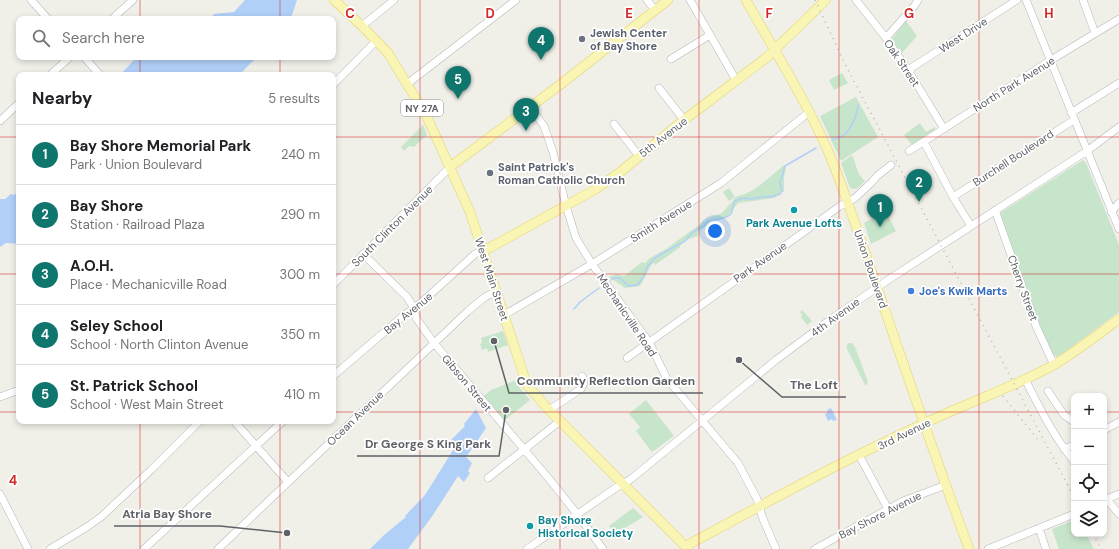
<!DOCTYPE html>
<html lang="en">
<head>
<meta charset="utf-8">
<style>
	body { margin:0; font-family:"DM Sans",sans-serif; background:#f6f6f6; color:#202124 }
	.controls { position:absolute; right:12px; bottom:12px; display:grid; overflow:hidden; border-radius:8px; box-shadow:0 2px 6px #0003 }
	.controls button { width:36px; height:36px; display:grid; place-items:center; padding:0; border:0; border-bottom:1px solid #e0e0e0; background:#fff; color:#202124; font:20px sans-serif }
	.you { position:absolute; left:715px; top:231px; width:14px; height:14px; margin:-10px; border:3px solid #fff; border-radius:50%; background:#1a73e8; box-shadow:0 0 0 6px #1a73e833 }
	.badge { display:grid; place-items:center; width:26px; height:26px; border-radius:50%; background:#0f766e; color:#fff; font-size:13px; font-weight:700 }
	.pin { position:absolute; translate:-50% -33px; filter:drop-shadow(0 1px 2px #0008) }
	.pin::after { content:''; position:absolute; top:21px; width:14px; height:12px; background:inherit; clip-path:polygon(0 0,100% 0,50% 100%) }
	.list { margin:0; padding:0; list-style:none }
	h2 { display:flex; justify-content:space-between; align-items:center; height:52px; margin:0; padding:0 16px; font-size:17px }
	h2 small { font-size:13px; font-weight:400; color:#757577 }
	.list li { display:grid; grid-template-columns:26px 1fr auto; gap:12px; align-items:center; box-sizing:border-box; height:60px; padding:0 16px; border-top:1px solid #e0e0e0 }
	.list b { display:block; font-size:15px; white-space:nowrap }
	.list p { margin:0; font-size:13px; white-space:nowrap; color:#757577 }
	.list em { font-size:13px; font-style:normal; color:#757577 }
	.icon { flex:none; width:22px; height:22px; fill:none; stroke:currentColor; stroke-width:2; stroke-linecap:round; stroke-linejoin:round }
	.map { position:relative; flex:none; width:1119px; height:549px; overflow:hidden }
	.search { position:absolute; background:#fff; box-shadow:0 2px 6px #0003; left:16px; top:16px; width:320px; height:44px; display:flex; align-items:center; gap:10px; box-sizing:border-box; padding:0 14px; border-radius:8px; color:#757577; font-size:15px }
	.panel { position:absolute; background:#fff; box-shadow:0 2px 6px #0003; left:16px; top:72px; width:320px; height:352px; border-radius:8px }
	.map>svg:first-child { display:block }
</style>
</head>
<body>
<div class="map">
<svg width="1119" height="549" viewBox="0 0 1119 549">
	<rect width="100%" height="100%" fill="#f0efe8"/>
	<path fill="#c7e5cb" d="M906 21 917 36 901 54 892 39Z
		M842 73 848 83 834 90 829 80Z
		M856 97 878 137 841 161 820 116Z
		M920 123 926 132 935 127V131L912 145 904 135Z
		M423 125 427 135 414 147 409 146 404 151 401 147Z
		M852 155C858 167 855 172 865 181L858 188 854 189 850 188 841 163Z
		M1083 160 1086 163 1119 245V312L1058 357 1053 355 1033 310 1000 213Z
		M784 165 786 167 784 177V191L774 198 738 203 726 218 714 221 699 231 698 236 683 241 679 248 655 265 654 263 652 264 640 286 625 288 609 277 617 274 624 276 642 262 645 263 650 258 666 249 707 219 722 213 737 196C752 195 773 174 784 165Z
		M729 188 735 197 729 201 723 192Z
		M886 212 896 231 871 244 864 223Z
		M802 310 812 321 807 325 801 317 802 315 800 312Z
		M503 331 508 345 488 352 487 348 482 350 480 344 482 343 481 338Z
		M849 343H852L855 347 868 382 866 385H865L847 349V345Z
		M516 380 519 387 530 400 504 421 484 396 491 390Z
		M646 400 674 436 652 452 636 431 640 427 629 414Z
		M633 508 643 517 615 534 609 526Z
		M1074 520V534H1086L1094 549H1059L1052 529Z"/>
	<path fill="#b1d0f8" d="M245 0H297L292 15 288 19H210L214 14 234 12Z
		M140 57H181L185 58 186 57H257L239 75H120L133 61Z
		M19 191V244L6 243 0 247V199H5L11 194 14 195Z
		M831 408 837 420 833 421 832 419 828 421 825 414 828 412 827 410Z
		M476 409 486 428 466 457 472 463 468 471 470 473 464 482 458 476 433 515 408 549H370L384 535 406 517 405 516 425 495 455 447 451 440 465 426 464 424Z"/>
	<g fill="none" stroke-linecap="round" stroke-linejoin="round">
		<path stroke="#b1d0f8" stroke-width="1.5" d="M832 140C835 138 841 137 844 135 851 129 858 114 858 105
			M611 280 614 278H620L628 286 637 285 643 278 647 267 656 257 685 241 693 232 704 226 708 221C715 220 726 219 731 214 733 210 733 204 735 201L743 198 751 199 761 197H770L780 194 782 191 780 183 785 166 816 148
			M574 309 580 302 599 288"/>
		<defs>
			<path id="minor" d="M31 0 48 19
				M647 0 655 10
				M690 0 736 80
				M856 0 886 38 908 70 944 129
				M1026 0 1119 229
				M1083 0 1095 33
				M112 19 133 0
				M362 26 394 0
				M886 38 915 5 918 0
				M84 57 100 75
				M671 59 710 35
				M908 70 1017 0
				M50 75 70 57
				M407 84 516 0
				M333 85 376 41
				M659 88 684 120
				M530 107 544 126 553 152 566 206 576 238 592 264 649 342 667 379 738 463 757 499 763 519 776 549
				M1071 113 1119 83
				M0 121 19 103
				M614 124 639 156
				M924 142 953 197 971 226
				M909 151 1051 60 1119 19
				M953 197 1074 120
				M995 210 1036 326 1054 365
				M1111 212 1119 203
				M363 254 407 297 414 308 416 318 434 343 550 480 577 514 603 549
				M333 285 450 167
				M504 315 592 264 721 183 809 112
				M627 358 808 229 840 206 848 202 855 198 872 182 877 176 891 165
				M333 376 403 316 422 302 475 254 483 250
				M1025 379C1039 407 1054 437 1074 461
				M1048 391 1064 415 1074 422
				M0 397 19 390
				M549 410 581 389C584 384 585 382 582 376
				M234 421 288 482
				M1104 430 1119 422
				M1064 449 1074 445
				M859 455 888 509
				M488 478 560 421
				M0 494 28 549
				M1104 496 1119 514
				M1104 500 1119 494
				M1039 528 1046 549
				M50 549 87 527 101 517 151 470 200 421
				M144 549 283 421
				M218 549 468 311 485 297 496 291
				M527 549 617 487 623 484 631 479 776 360 831 319 891 278 1087 151 1119 127
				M815 549 903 501 946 485
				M988 549 1074 514"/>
			<path id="major" d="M334 0 362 26 388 53 427 117 470 212 527 385 549 410 688 549
				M746 0C774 50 805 99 828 151 847 196 861 242 877 287 907 375 937 462 969 549
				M450 167 561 84 668 0
				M483 250 491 247 594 190 619 173 684 120 766 58 826 0
				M686 546C765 503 844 460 925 423 967 403 1011 388 1052 366 1076 352 1097 335 1119 319"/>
		</defs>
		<use href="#minor" stroke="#b5b7bb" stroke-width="8"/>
		<use href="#major" stroke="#e5d26c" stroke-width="10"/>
		<use href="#minor" stroke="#fff" stroke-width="7"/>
		<use href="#major" stroke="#f8f5b5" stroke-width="9"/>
		<path stroke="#b6b6b7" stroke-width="1.5" stroke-dasharray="1 5" stroke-linecap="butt" d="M815 0 845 64 1074 497
			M1003 396 1039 441
			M1093 534 1101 549"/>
	</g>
	<path fill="none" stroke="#d62828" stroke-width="1" stroke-opacity="0.55" d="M140 0V19M280 0V19M420 0V549M560 0V549M699 0V549M839 0V549M979 0V549M140 57V75M280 57V75M0 137H19M333 137H1119M0 274H19M333 274H1119M0 412H19M333 412H1074M1104 412H1119M140 421V549M280 421V549"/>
	<g fill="#6b7280" stroke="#fff" stroke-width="1.5">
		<circle cx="582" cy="39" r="4"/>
		<circle cx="490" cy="173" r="4"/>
	</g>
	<g fill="#0f9aa8" stroke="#fff" stroke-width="1.5">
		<circle cx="794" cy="210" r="4"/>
		<circle cx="530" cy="526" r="4"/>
	</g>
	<circle fill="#3f7fe0" stroke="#fff" stroke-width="1.5" cx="911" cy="291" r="4"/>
	<g text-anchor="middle" stroke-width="3.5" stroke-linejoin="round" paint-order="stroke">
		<rect fill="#fff" stroke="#8f9195" stroke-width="1" x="401" y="100" width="42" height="16" rx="3"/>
		<g font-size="10" font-weight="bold" fill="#5f6267">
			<text x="422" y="112">NY 27A</text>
		</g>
		<g font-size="11" font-weight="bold" fill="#5b616d" stroke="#fff" text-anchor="start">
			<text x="590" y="37">Jewish Center<tspan x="590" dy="13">of Bay Shore</tspan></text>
			<text x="498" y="171">Saint Patrick's<tspan x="498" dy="13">Roman Catholic Church</tspan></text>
		</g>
		<g font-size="11" fill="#5f6267" stroke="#fff">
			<text transform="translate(963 35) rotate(-33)" y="4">West Drive</text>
			<text transform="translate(902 63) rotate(56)" y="4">Oak Street</text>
			<text transform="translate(1014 84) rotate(-32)" y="4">North Park Avenue</text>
			<text transform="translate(663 137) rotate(-38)" y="4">5th Avenue</text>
			<text transform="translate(1013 158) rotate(-33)" y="4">Burchell Boulevard</text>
			<text transform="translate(661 221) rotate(-32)" y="4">Smith Avenue</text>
			<text transform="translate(392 226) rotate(-45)" y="4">South Clinton Avenue</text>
			<text transform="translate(760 262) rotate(-35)" y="4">Park Avenue</text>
			<text transform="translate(871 269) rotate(71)" y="4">Union Boulevard</text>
			<text transform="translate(492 279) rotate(72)" y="4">West Main Street</text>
			<text transform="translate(1023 288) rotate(70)" y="4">Cherry Street</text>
			<text transform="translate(408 313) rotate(-39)" y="4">Bay Avenue</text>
			<text transform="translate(627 315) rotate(56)" y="4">Mechanicville Road</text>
			<text transform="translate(835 317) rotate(-36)" y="4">4th Avenue</text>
			<text transform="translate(467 383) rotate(50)" y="4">Gibson Street</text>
			<text transform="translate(355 418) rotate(-44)" y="4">Ocean Avenue</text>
			<text transform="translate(904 434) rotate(-26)" y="4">3rd Avenue</text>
			<text transform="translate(880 515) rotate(-27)" y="4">Bay Shore Avenue</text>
		</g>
		<g font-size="11" font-weight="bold" fill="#0d838f" stroke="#fff">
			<text x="794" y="227">Park Avenue Lofts</text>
			<text x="538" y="524" text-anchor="start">Bay Shore<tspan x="538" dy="13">Historical Society</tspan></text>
		</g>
		<g font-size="11" font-weight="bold" fill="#366cbe" stroke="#fff" text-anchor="start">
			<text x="919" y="295">Joe's Kwik Marts</text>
		</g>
	</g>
	<g font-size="13" text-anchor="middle" font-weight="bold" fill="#d62828" stroke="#fff" stroke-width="3.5" stroke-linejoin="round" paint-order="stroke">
		<text x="350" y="18">C</text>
		<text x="490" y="18">D</text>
		<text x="629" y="18">E</text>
		<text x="769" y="18">F</text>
		<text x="909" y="18">G</text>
		<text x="1049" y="18">H</text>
		<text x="13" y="485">4</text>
	</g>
	<path fill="none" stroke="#5f6267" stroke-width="1.5" d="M494 341L509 393H703M739 360L782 397H846M506 410L499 456H357M287 533L220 526H114"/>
	<g fill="#5f6267" stroke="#fff" stroke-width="1.5">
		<circle cx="494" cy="341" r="4"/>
		<circle cx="739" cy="360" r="4"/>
		<circle cx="506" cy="410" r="4"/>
		<circle cx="287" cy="533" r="4"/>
	</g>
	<g font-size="12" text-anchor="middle" font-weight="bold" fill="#5f6267" stroke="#fff" stroke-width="3.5" stroke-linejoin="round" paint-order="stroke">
		<text x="606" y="385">Community Reflection Garden</text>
		<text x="814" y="389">The Loft</text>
		<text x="428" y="448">Dr George S King Park</text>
		<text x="167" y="518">Atria Bay Shore</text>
	</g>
</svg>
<div class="controls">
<button>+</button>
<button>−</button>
<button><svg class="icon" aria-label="locate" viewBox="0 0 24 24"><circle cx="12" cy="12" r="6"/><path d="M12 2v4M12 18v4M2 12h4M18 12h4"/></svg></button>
<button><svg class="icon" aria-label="layers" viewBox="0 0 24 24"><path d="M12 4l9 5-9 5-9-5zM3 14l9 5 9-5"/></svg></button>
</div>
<div class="you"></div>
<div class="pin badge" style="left:880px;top:227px">1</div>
<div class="pin badge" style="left:919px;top:202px">2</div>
<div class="pin badge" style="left:526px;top:131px">3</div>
<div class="pin badge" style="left:541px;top:60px">4</div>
<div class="pin badge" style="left:458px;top:99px">5</div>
<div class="search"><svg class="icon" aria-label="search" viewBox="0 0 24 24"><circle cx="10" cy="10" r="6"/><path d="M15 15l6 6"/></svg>Search here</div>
<section class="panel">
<h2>Nearby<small>5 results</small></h2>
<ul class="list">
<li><span class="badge">1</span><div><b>Bay Shore Memorial Park</b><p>Park · Union Boulevard</p></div><em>240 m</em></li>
<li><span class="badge">2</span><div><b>Bay Shore</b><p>Station · Railroad Plaza</p></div><em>290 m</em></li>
<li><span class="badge">3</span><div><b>A.O.H.</b><p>Place · Mechanicville Road</p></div><em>300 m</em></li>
<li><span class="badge">4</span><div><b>Seley School</b><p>School · North Clinton Avenue</p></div><em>350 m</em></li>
<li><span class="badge">5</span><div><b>St. Patrick School</b><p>School · West Main Street</p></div><em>410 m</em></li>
</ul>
</section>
</div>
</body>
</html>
